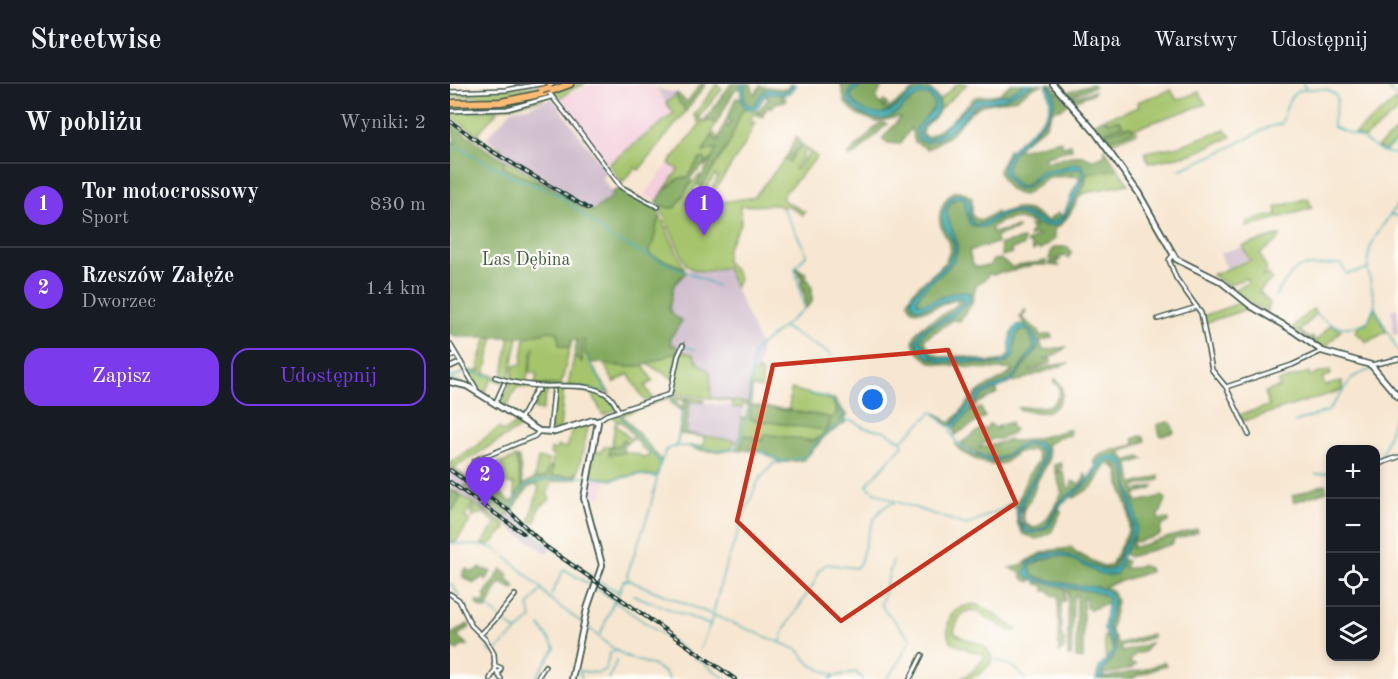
<!DOCTYPE html>
<html lang="pl">
<head>
<meta charset="utf-8">
<style>
	body { margin:0; font-family:"Old Standard TT",serif; background:#242831; color:#f1f3f6 }
	.controls { position:absolute; right:18px; bottom:18px; display:grid; overflow:hidden; border-radius:12px; box-shadow:0 3px 9px #0003 }
	.controls button { width:54px; height:54px; display:grid; place-items:center; padding:0; border:0; border-bottom:2px solid #363941; background:#171b24; color:#f1f3f6; font:30px sans-serif }
	.you { position:absolute; left:423px; top:316px; width:21px; height:21px; margin:-15px; border:4px solid #fff; border-radius:50%; background:#1a73e8; box-shadow:0 0 0 9px #1a73e833 }
	.badge { display:grid; place-items:center; width:39px; height:39px; border-radius:50%; background:#7c3aed; color:#fff; font-size:20px; font-weight:700 }
	.pin { position:absolute; translate:-50% -50px; filter:drop-shadow(0 2px 3px #0008) }
	.pin::after { content:''; position:absolute; top:32px; width:21px; height:18px; background:inherit; clip-path:polygon(0 0,100% 0,50% 100%) }
	.list { margin:0; padding:0; list-style:none }
	h2 { display:flex; justify-content:space-between; align-items:center; height:78px; margin:0; padding:0 24px; font-size:26px }
	h2 small { font-size:20px; font-weight:400; color:#9ea1a6 }
	.list li { display:grid; grid-template-columns:39px 1fr auto; gap:18px; align-items:center; box-sizing:border-box; height:84px; padding:0 24px; border-top:2px solid #363941 }
	.list b { display:block; font-size:22px; white-space:nowrap }
	.list p { margin:0; font-size:20px; white-space:nowrap; color:#9ea1a6 }
	.list em { font-size:20px; font-style:normal; color:#9ea1a6 }
	.actions { display:flex; gap:12px; padding:18px 24px }
	.actions a { flex:1; padding:14px 0; border:2px solid #7c3aed; border-radius:18px; text-align:center; font-size:21px; color:#7c3aed }
	.actions .main { background:#7c3aed; color:#fff }
	.icon { flex:none; width:33px; height:33px; fill:none; stroke:currentColor; stroke-width:2; stroke-linecap:round; stroke-linejoin:round }
	.map { position:relative; flex:none; width:948px; height:595px; overflow:hidden }
	header { display:flex; align-items:center; gap:36px; box-sizing:border-box; height:84px; padding:0 30px; background:#171b24; border-bottom:2px solid #363941 }
	header strong { font-size:28px }
	nav { display:flex; gap:33px; margin-inline-start:auto; font-size:21px }
	main { display:flex }
	aside { flex:1; background:#171b24 }
	.map>svg:first-child { display:block }
</style>
</head>
<body>
<header>
<strong>Streetwise</strong>
<nav><a>Mapa</a><a>Warstwy</a><a>Udostępnij</a></nav>
</header>
<main>
<aside>
<h2>W pobliżu<small>Wyniki: 2</small></h2>
<ul class="list">
<li><span class="badge">1</span><div><b>Tor motocrossowy</b><p>Sport</p></div><em>830 m</em></li>
<li><span class="badge">2</span><div><b>Rzeszów Załęże</b><p>Dworzec</p></div><em>1.4 km</em></li>
</ul>
<div class="actions"><a class="main">Zapisz</a><a>Udostępnij</a></div>
</aside>
<div class="map">
<svg width="948" height="595" viewBox="0 0 948 595">
	<rect width="100%" height="100%" fill="#fdfcf7"/>
	<filter id="ink" filterUnits="userSpaceOnUse"><feTurbulence type="fractalNoise" baseFrequency=".0167" numOctaves="2"/><feDisplacementMap in="SourceGraphic" scale="12" xChannelSelector="R" yChannelSelector="G"/><feConvolveMatrix kernelMatrix="1 2 1 2 8 2 1 2 1" color-interpolation-filters="sRGB"/></filter>
	<filter id="wash" filterUnits="userSpaceOnUse"><feTurbulence type="fractalNoise" baseFrequency=".008" numOctaves="4" result="noise"/><feDisplacementMap in="SourceGraphic" scale="24" xChannelSelector="R" yChannelSelector="G"/><feGaussianBlur stdDeviation="1.35" result="paint"/><feColorMatrix in="noise" values="0 0 0 0 0 0 0 0 0 0 0 0 0 0 0 0 0 1.4 0 .05"/><feComposite in="paint" operator="in"/></filter>
	<g filter="url(#wash)">
		<rect width="100%" height="100%" fill="#f7e6d0"/>
		<path fill="#f4cfdd" d="M143 0H200L224 28 157 82 109 18 118 10Z
			M219 79 228 86 207 118 194 111Z
			M139 394 156 396 151 414 136 410Z"/>
		<path fill="#d0bdcd" d="M205 3 209 5 227 9 216 19Z
			M102 14 157 88 152 93 163 112 143 126 139 127 46 70 50 64 36 54 63 25 78 23Z
			M793 163 799 175 776 184 770 169Z
			M276 183 311 263 307 289H301L298 319 261 314 260 288 248 279 243 270 233 267 227 268 225 262H221L224 232 219 225 224 201 227 196 236 187 241 185 259 188Z
			M942 225H948V251L943 250Z
			M240 317 294 324 289 358 236 349Z
			M0 384 57 424 88 455 101 464 97 469 6 409 8 407 0 401Z"/>
		<path fill="#a5c46c" stroke="#628050" stroke-width="1.5" d="M125 0H135L123 5 107 16 101 9 106 10 105 7Z
			M267 0 272 5 249 33 253 38 263 37 266 40 262 47 270 56 266 57 263 52 254 67 267 63 263 73 255 82 256 77 240 88 237 94H229L213 108 228 86 219 79 250 40 244 31Z
			M507 0H517L489 26 490 16Z
			M90 1 92 4 88 2V5L57 12 0 13V8H21Z
			M721 6 727 16 749 8 756 20 686 44V49L656 61 654 57 683 47 679 42 651 51V49L672 41 653 35 689 23 687 18Z
			M92 11 94 15 48 25 0 26V20Z
			M226 11 230 20 235 21 233 24 236 27 189 86 185 84 172 99 159 80 224 29 216 19Z
			M946 16 948 18V27L915 54 904 50Z
			M295 24 307 26V29L313 30V33L303 30 300 39 305 38 294 62 266 104H262L268 93 265 91 249 113 248 118 253 121 304 113 335 75 339 78 351 60 360 67 354 68 353 74 344 85H347L361 68 367 73 333 111V116L355 128 353 131 336 121 332 124 329 121 290 122 291 139 277 165 276 177 284 185 289 195 285 204 276 183C261 187 249 191 236 181L209 121 220 124 226 123 239 102 250 91 251 94 236 118 240 121 279 60 291 28Z
			M48 27 27 50C33 57 42 64 51 64L49 67 21 51 24 48 0 32V28Z
			M775 45 781 53 742 70 698 79 695 68 729 62Z
			M948 46V56L935 67 927 63Z
			M55 76 100 102 85 98 53 83Z
			M668 85 678 100 642 107 628 112 635 101 637 90Z
			M858 114 862 124 797 143 796 138 827 130 826 123Z
			M211 133 234 184 200 171 199 167C207 158 203 142 211 133Z
			M831 151C825 162 817 162 810 170L817 186 812 193 819 190 822 195 809 207 820 219 817 229 801 219 784 206 798 199 796 194 778 201 762 191 800 176 792 162Z
			M792 218 800 224 755 239 753 232Z
			M925 224 936 248 917 258 905 248 909 242 917 239Z
			M863 225 866 230 850 247 860 255 862 253 866 257 881 241 891 246 874 265 843 245 845 240Z
			M98 247 108 248 109 261 120 264 111 301 85 300 87 290 80 288 84 262 76 299 62 297 64 281H71L75 253Z
			M37 252H44L35 289 66 299 124 303 144 306 160 314 167 325 154 331 152 330 142 309 114 304 110 345 101 347 105 305H98L92 327 84 325 91 309 90 305 67 303 56 324 51 321 60 300 42 295 34 309 28 305 18 287H30L29 279Z
			M60 252 68 253 59 296 52 294Z
			M131 256H135L140 278 160 310 118 301 124 273 132 277Z
			M230 267 243 270 248 279 260 288 261 314 298 319 301 289H307L308 285 312 289V304L302 303 300 335 352 343H378L379 333 322 324 339 325 341 305 382 316 387 328C367 369 361 354 326 352 312 351 315 364 296 351L290 366 285 365 289 361 292 333 295 335 299 320 293 321 292 324 282 323 283 318 222 308Z
			M226 268 228 269 222 294 197 280Z
			M154 280 179 283 193 281 203 297 195 302 203 315 195 317 178 290 164 299Z
			M880 286 881 291 872 294 875 302 892 297V306L793 337 789 331 819 322 815 308 830 303 828 298 859 288 860 292Z
			M225 311 254 316V319L226 315V318L231 323 233 322 234 328 227 361 232 328 221 318 220 313 172 331 211 376 207 392 187 390 161 395 138 392 145 366 150 369 155 362H162L165 340 181 356 177 359 174 355 169 361 162 362C176 371 185 367 195 374L200 370 190 362 191 361 186 355H181L184 352 171 337 167 339 163 331Z
			M69 338 74 341 4 384 16 393V395L0 384V379L29 361 31 357 49 344 53 348Z
			M139 339 128 388 121 392H101L103 384 96 393 84 396 88 374 99 376 98 382 101 383 104 372 100 370 101 365 106 366 107 362 117 364 122 345Z
			M255 352 287 357 281 363 282 366C268 368 248 368 238 362H253Z
			M36 372 38 381 51 378 54 401 44 400 32 393 29 375Z
			M66 373 72 404 65 412 64 400H57L53 378Z
			M661 380 668 383 671 387 680 423V444L661 484C652 485 645 480 638 477 610 462 595 467 570 483 579 474 589 469 601 466 608 464 614 466 621 463L627 469 655 483 661 481 678 447 679 437 678 425 669 398V388Z
			M104 395 97 410 100 415 88 425 86 438H79L89 403 86 401 81 402 84 398Z
			M18 399 54 424 59 428 58 432 13 402H17Z
			M5 407 55 440 54 443 56 445C46 450 47 462 31 461L46 439 32 428 30 431 26 430 23 434 21 431V426L23 427 22 420 15 433 20 437 6 458H0V427L6 422 11 413 4 408Z
			M524 520C541 524 551 538 567 545L564 548C540 542 516 503 504 548 518 561 533 553 543 575 535 588 526 595 511 595L523 587 534 574V571C525 568 509 564 502 558 498 554 497 549 498 544 498 528 509 522 524 520Z
			M654 552H656C662 562 665 568 656 578Z"/>
		<path fill="#84aa60" stroke="#52744a" stroke-width="1.5" d="M251 0H256L236 27 233 24 234 21 230 20 226 11 227 9 237 18Z
			M281 0H291L290 5 287 4 284 7 266 40 263 37H254Z
			M295 0H301L304 9H306L310 2 337 5 340 0H342C338 13 326 4 315 6L304 21 300 22 294 17Z
			M391 0H406L400 5 397 16 418 32C425 32 435 33 442 31 456 27 462 6 480 12L484 19V23L466 45 470 57 486 56 507 40 530 19 552 16 582 0H593L582 4 566 15 532 21 522 27 499 52 478 65 465 58 461 44 450 60 438 59 432 55 450 34 448 33 427 38 407 30 395 19Z
			M413 0H433L426 14 431 21 434 17 438 21 433 23V24H439L472 0H476L490 16C490 22 490 27 487 31 481 39 471 40 473 51L478 53 498 40 525 13 549 10 561 0H575L558 10 526 16 489 49 477 56 470 50C472 34 493 32 486 14L472 7C447 13 431 51 402 16V9Z
			M598 0H601L618 20 611 25 603 26 595 43 571 60C582 50 601 37 603 22 604 16 601 8 600 2Z
			M642 0 645 2 618 13 620 14 644 7V9L621 18 609 6 612 5 616 9Z
			M323 9 334 12 332 14 336 15 335 17 326 19 321 24 319 22 313 30 307 29 319 14 313 12Z
			M286 14H290L295 24 291 28 279 60 251 103 247 100 258 82 267 64 253 68 262 51 266 57 270 56 269 54 273 43 276 40 278 43 281 38 280 36 275 39Z
			M653 35 660 38 664 36 671 37 672 41 652 49V51L679 42 683 44V47L654 57 640 40Z
			M0 38 36 65 55 76 53 83 85 98 100 102 139 127 144 126 163 112 161 109 170 104 206 123 211 133C203 142 207 158 199 167L200 171 234 184 236 188 224 201 219 225 224 232 232 237 221 253V261H226L227 268 195 281 179 283 140 278 135 268V256H132V278L124 273 127 256H122L120 264 109 261 108 248 98 247 76 253H9L0 250V57L6 58Z
			M433 39 437 40 404 72 402 70 399 73 398 71 429 40Z
			M346 53 352 61 349 66H346L339 78 335 75C341 68 341 60 346 53Z
			M610 56 613 62 621 60 622 65 593 73 597 78C610 75 632 66 641 76L655 71 654 64 668 85 637 90C634 106 619 139 604 145L605 155 590 166 587 164 583 167 580 160 576 159 581 155 588 153 589 151 579 152 580 148 583 147 579 142 588 143C570 133 560 131 542 143L543 149 568 143V145L546 152 547 159 519 167 522 179 526 183 539 182 543 176 550 175 562 183 596 177 595 181H583L554 189 553 187 544 191 538 190C536 197 534 195 529 199 522 205 525 215 521 221 517 227 513 230 510 237L503 236 474 255 481 268 491 273 512 272 540 278 554 276 560 269 558 275 545 279 505 273 492 274 484 273 471 258 470 254 476 246 499 235 520 217V209C501 203 485 222 468 219L467 216C474 194 502 191 507 167 511 147 482 131 508 113L514 115 517 132 521 141 535 143C563 123 566 128 594 143L611 138C621 128 628 107 634 93L632 81 625 79C615 84 603 84 591 88 582 91 581 100 572 102 550 93 556 79 567 64L569 66Z
			M558 66 561 67C551 82 553 97 569 105L582 100 595 90 630 83 633 87 630 95 626 92 600 93 574 111C561 110 553 99 549 87Z
			M254 74 256 77 254 81 241 93V97L226 123 220 124 209 121 207 118 213 108 229 94H237L249 75Z
			M505 107H511L522 114V131L526 135 533 136 546 128 548 131 534 139 525 141 520 135 514 112 499 115 495 144 504 159V167L497 180 464 210 461 216 463 222 474 224 509 213 514 216V219L496 233 471 246 468 263 481 275 539 281 558 279C560 276 562 273 563 270 567 260 562 253 572 245L579 247 584 264C575 273 571 285 562 294 552 302 538 302 528 310 517 319 511 333 500 342L486 329 499 339C513 329 516 316 529 307 539 299 554 297 562 287L560 285C546 286 491 283 479 277 472 273 466 267 463 259 465 236 496 235 509 218L507 216C492 218 477 231 462 226L458 218C464 196 493 191 499 169 502 159 494 152 491 143 486 130 494 114 505 107Z
			M565 124 580 126 597 137 608 129 612 132 607 137 596 139 577 128 551 129Z
			M573 155V162L561 165 562 169 552 172 550 160Z
			M607 163H617L622 168 618 174 616 172 607 174 606 176H610L606 179 609 182 598 181 599 178 602 179 603 176 599 175 602 165Z
			M347 184 352 187 351 190 355 188 357 191 354 196 358 195 362 204V218L356 224 354 210 352 206H355L351 202V193L349 191Z
			M575 226 576 227 572 234 589 247V252L601 250 602 254 590 257 593 266 616 263 607 270 593 276 601 275V279L580 286V288L605 281 619 279 563 299 561 297 587 266C591 249 576 246 570 233Z
			M606 295C619 306 610 326 594 328 586 330 578 326 569 326L568 324C584 320 605 331 610 306L607 300 604 299V296Z
			M547 305V309L527 320 521 328 531 324 535 333 505 351 504 344C519 330 526 311 547 305Z
			M383 314 397 332 390 335 391 337 395 335V339L375 352 354 376 328 379 327 376 310 367 290 366 295 351 304 353 305 357H313V352L317 350 362 357 369 354 379 344 380 335 387 328Z
			M238 315 240 317 236 349 255 353 230 350 234 317Z
			M301 321 379 333 378 343 373 346 300 335Z
			M561 338V344L564 345 563 349 550 355H542L539 358 534 359 529 364 559 356C568 360 605 350 616 346H620V351L608 353 604 357 596 360C603 379 596 380 588 396 586 400 585 405 583 410 578 422 568 425 576 440L584 444C598 440 603 421 612 410L604 381 611 379 612 383 608 388 613 387 618 404H621L622 397 629 400 633 396 635 390 638 395 610 418 596 442 585 447 574 441C564 416 589 395 597 374V368L592 360C570 350 564 372 547 374 535 375 520 365 511 359L532 344 537 345V342L540 340 547 345 548 342Z
			M717 338 721 339 724 348 712 352 710 351 707 341Z
			M690 352 694 353 695 357 669 369 672 370 676 377 690 373 694 375 679 380 682 399C691 400 700 394 709 392V396L684 403 685 407 703 402 701 405 685 410 687 418 712 412 716 415 711 428 708 430 709 436 719 435V438L711 442 710 451 688 458 684 457 682 464 747 445 748 448 723 456V460L679 473 674 469 684 454 686 434 684 418 678 401V389L670 374C659 370 653 373 646 381L644 379V376L654 368 685 361 683 355Z
			M174 355 177 359 173 363 174 369 159 371 160 363 169 361Z
			M506 361 517 368 543 378C560 376 572 353 590 365L593 373C587 395 551 428 577 449 596 451 601 438 609 424L611 428 601 449 587 455 573 450 567 439 566 422 556 424V422L568 416 578 391 589 376 586 367C580 364 574 370 568 368 562 373 556 380 548 381 538 383 510 370 506 361Z
			M66 374H69L73 401 87 393 89 395 96 393 97 386 103 383 102 392H121L128 388 127 394 103 398V395C75 400 77 405 62 427L19 397 21 386 44 400 57 416 62 418 72 404Z
			M656 376 669 378 674 384 683 438 679 455 672 464 667 481 661 487C629 487 617 453 578 480V493L582 496 579 498 572 494 571 489 560 484C581 482 589 464 617 467 632 469 645 486 661 484 671 468 683 444 680 425 679 417 674 410 672 402 670 393 672 387 664 380L657 381 642 403 624 414 622 412 643 395Z
			M875 400 877 407 844 418 842 412Z
			M0 405 11 413 2 427H0Z
			M607 472C625 472 641 487 659 491L671 483 673 476 677 477 674 484H682L691 481 699 484 700 488 655 502 662 507 667 517 661 546 668 560 702 550 703 553 670 563 672 568 701 559 694 568 685 570 679 579 686 580 682 584 672 587 654 590 653 594 693 586 714 578 716 581 680 595H651L652 588 662 576 666 563 658 542 664 517 653 504 628 502 582 492 580 482 590 477Z
			M30 484 41 488 36 496 33 493 24 499 13 493V488L16 485 22 488Z
			M51 485 58 490V495L65 503 63 505 51 499C41 509 43 518 36 525L30 524 26 519 28 517 32 520 36 515 34 511C40 502 46 494 51 485Z
			M586 498 601 499 616 505 647 507 658 514V519L640 526 636 523V514L633 513V575L626 574 627 511H625L623 515 621 572H618V508L615 507V517H611V550L614 556V564L609 569 608 511 603 512 599 507H594V502L586 500Z
			M18 540 20 543 7 552 18 561 12 562 7 566 4 564 0 566V551Z"/>
		<path fill="#3daeb4" stroke="#2e7674" stroke-width="1.5" d="M291 0H295L294 17 300 22 304 21 315 6C326 4 338 13 342 0L346 1C339 16 329 8 316 10L308 23 302 26C289 24 290 11 291 0Z
			M406 0H413L402 9V17C412 28 431 35 444 25 450 21 455 14 462 10 472 5 486 6 488 19 491 34 471 37 470 50L477 56 489 49 526 16 558 10 575 0H584L552 16 530 19 525 21 508 40 494 51 476 59 468 55 466 45 484 24V19L480 12C464 7 455 24 443 31 428 41 405 29 397 16L401 5Z
			M597 0C623 20 577 52 566 66 560 72 557 79 557 87 560 95 569 107 579 100 584 96 585 90 593 87 604 84 615 84 625 79 630 80 634 81 635 87 636 95 615 136 608 140 591 149 578 128 560 129 542 131 538 152 519 139L514 115 510 113C481 123 510 150 507 165 503 189 479 194 467 214L468 219C484 221 503 202 520 209V217L499 235 476 246 470 254 471 258 484 273 492 274 505 273 545 279 555 277 560 272C560 261 558 246 570 240 581 243 585 250 588 260 586 268 583 269 578 275 570 284 568 294 557 300 549 306 539 305 531 312 521 320 515 338 503 342L502 341C512 332 517 320 527 312 537 303 551 303 561 294 571 286 575 273 584 264L583 255 578 246C561 244 565 262 564 273L552 281 507 277 491 278 475 271 468 263 466 256 471 246 496 233 513 219 514 216 509 213 468 225 463 222 461 216 463 210 497 180 504 167V159C501 153 496 148 494 142 489 129 497 112 510 109 524 117 519 121 520 135L525 141H529C536 139 542 133 550 129 568 122 580 132 596 139 615 138 617 121 623 107 627 99 633 93 632 84L595 90 574 105 563 102 553 89C551 62 587 49 598 27 604 14 596 10 597 0Z
			M588 358C618 376 544 429 579 446 585 448 592 446 596 442 602 435 605 425 610 418 618 409 631 405 638 395 645 387 647 373 658 372 664 371 671 373 675 378 680 385 676 393 678 400 681 416 689 428 686 445 684 454 680 457 676 465 671 473 673 482 666 490 636 498 621 452 580 482L581 490 585 494 628 502 646 503 659 507 664 517 658 542 666 567 652 588 651 595H646L649 584 662 568 663 564 654 545 658 514C650 505 617 505 602 500 591 496 584 500 575 490 576 482 579 479 585 475 620 456 632 487 661 487L667 481 672 464 679 455 683 438 674 384 669 378 656 376 643 395 610 422 599 443 587 449H577C547 425 596 391 592 368 571 342 557 396 526 370 533 370 541 375 549 374 565 370 563 357 588 358Z"/>
		<g fill="none" stroke-linecap="round" stroke-linejoin="round">
			<path stroke="#3daeb4" stroke-width="1.5" d="M853 0 856 5H876L886 11C890 23 881 33 883 43L911 54 932 68 948 57
				M935 0 948 16
				M0 59H1
				M3 60 61 92 111 112 163 156
				M934 68 948 71
				M729 86 771 68 819 43 831 40C838 24 835 9 856 5
				M941 131 948 132
				M167 157 236 188
				M240 189 267 202
				M824 213 842 189 849 183 891 180 897 190 918 185C915 157 936 141 948 119
				M925 223 948 267
				M865 228C880 244 898 248 918 237L925 220 918 186
				M333 243 382 271
				M233 262 246 266
				M305 266 354 225 345 184 357 170 333 124
				M137 273 157 309
				M19 287 43 293
				M0 294 15 288
				M0 296 11 298
				M128 304 150 308
				M222 308 227 284
				M358 309 381 314 392 329 394 336
				M156 312 165 322
				M222 312 223 318 233 328 226 363
				M299 320 303 269
				M298 322C296 337 295 353 285 364 263 371 237 355 216 366L210 381 200 425 177 491 179 496 185 499 348 566 361 581 385 592
				M483 328 497 342 502 343
				M168 329 210 379
				M844 338 878 327 903 293 921 285
				M505 341 500 347 507 359 525 370
				M303 367 316 369 330 377
				M927 375 932 372 946 328 947 314
				M866 390 880 389
				M135 393C119 394 86 394 73 404 67 409 65 420 62 426L86 452 145 495
				M140 393 162 396 189 391 206 393
				M445 417 424 408 417 402 420 397 453 361 452 358
				M0 459 42 463 52 470
				M56 473 90 503 99 514 132 539
				M150 498 169 508
				M0 499 1 500
				M2 501 10 512
				M146 504 165 516
				M101 511 114 485 142 502
				M183 511 260 541 274 487 295 429 308 397 324 379 354 373 374 351 394 337H403L415 344 435 347 451 357 481 329
				M168 512 173 497 178 496
				M34 520 47 531
				M49 533 66 547
				M136 541C148 553 159 563 174 571 190 580 209 578 219 595
				M150 551 164 517 276 595
				M34 556 41 569
				M331 557 335 544 363 501 369 486 377 480 406 484 410 479C416 459 422 419 448 418L516 441 565 419 568 420
				M250 565 260 541
				M45 567 82 534 78 522 92 505
				M547 576 565 584 575 595
				M85 595 105 564 90 542
				M132 595 129 587 148 589 155 586 160 569 167 567
				M159 595 167 575
				M380 595 385 592 406 588 413 595
				M436 595 446 583 461 555 433 524 431 520 443 476"/>
		</g>
	</g>
	<g filter="url(#ink)">
		<g fill="none" stroke-linecap="round" stroke-linejoin="round">
			<defs>
				<path id="minor" d="M92 0 128 45 171 103 208 123
					M0 8 56 6 90 0
					M0 27 57 25 101 13
					M723 171 719 176 726 194 751 229 762 286 776 303 799 351
					M708 235 747 223
					M0 260 26 304V307
					M0 273 6 270
					M921 281 948 275
					M0 283 11 278
					M45 293C60 298 75 301 91 302 112 303 140 298 159 312 163 315 166 322 169 327
					M776 303 842 281 872 267
					M45 320 54 300
					M71 334 86 306H89
					M147 337 156 331 220 310 228 272 233 261
					M100 347 104 307
					M926 381 948 373
					M16 397 24 377 85 352 89 347
					M0 510 9 516 21 541 36 556 44 570 45 585 51 595
					M31 550 43 538 65 511
					M44 581 51 584 48 591
					M40 595 45 586
					M87 595 95 582
					M460 595 472 571"/>
				<path id="tertiary" d="M603 0 645 48 688 108 726 175 770 197 801 222 842 246 872 267 921 281 948 313
					M0 298 17 302 89 347 105 348 143 336 148 338 134 414 152 481 137 525 122 595"/>
				<path id="primary" d="M101 7 120 0
					M0 19 51 18 95 9"/>
			</defs>
			<use href="#minor" stroke="#3f564b" stroke-width="6"/>
			<use href="#tertiary" stroke="#3f564b" stroke-width="8"/>
			<use href="#primary" stroke="#3f564b" stroke-width="9"/>
			<use href="#minor" stroke="#fff" stroke-width="3"/>
			<use href="#tertiary" stroke="#fff" stroke-width="4.5"/>
			<use href="#primary" stroke="#febb71" stroke-width="6"/>
			<defs>
				<path id="rail" d="M0 37 40 66 139 125
					M0 386 58 426 95 462 285 595
					M0 398 73 449"/>
			</defs>
			<use href="#rail" stroke="#1f3d34" stroke-width="4"/>
			<use href="#rail" stroke="#fdfcf7" stroke-width="1.5" stroke-dasharray="4.5" stroke-linecap="butt"/>
			<defs>
				<path id="primary-bridge" d="M92 6 99 4"/>
			</defs>
			<use href="#primary-bridge" stroke="#3f564b" stroke-width="9" stroke-linecap="butt"/>
			<use href="#primary-bridge" stroke="#febb71" stroke-width="6"/>
		</g>
	</g>
	<path fill="none" stroke="#c8321e" stroke-width="4.5" stroke-linejoin="round" d="M498 266 566 419 391 537 287 437 323 281Z"/>
	<g text-anchor="middle" stroke-width="4.5" stroke-linejoin="round" paint-order="stroke">
		<g font-size="18" fill="#405f42" stroke="#fdfcf7">
			<text x="76" y="181">Las Dębina</text>
		</g>
	</g>
</svg>
<div class="controls">
<button>+</button>
<button>−</button>
<button><svg class="icon" aria-label="locate" viewBox="0 0 24 24"><circle cx="12" cy="12" r="6"/><path d="M12 2v4M12 18v4M2 12h4M18 12h4"/></svg></button>
<button><svg class="icon" aria-label="layers" viewBox="0 0 24 24"><path d="M12 4l9 5-9 5-9-5zM3 14l9 5 9-5"/></svg></button>
</div>
<div class="you"></div>
<div class="pin badge" style="left:254px;top:152px">1</div>
<div class="pin badge" style="left:35px;top:423px">2</div>
</div>
</main>
</body>
</html>
